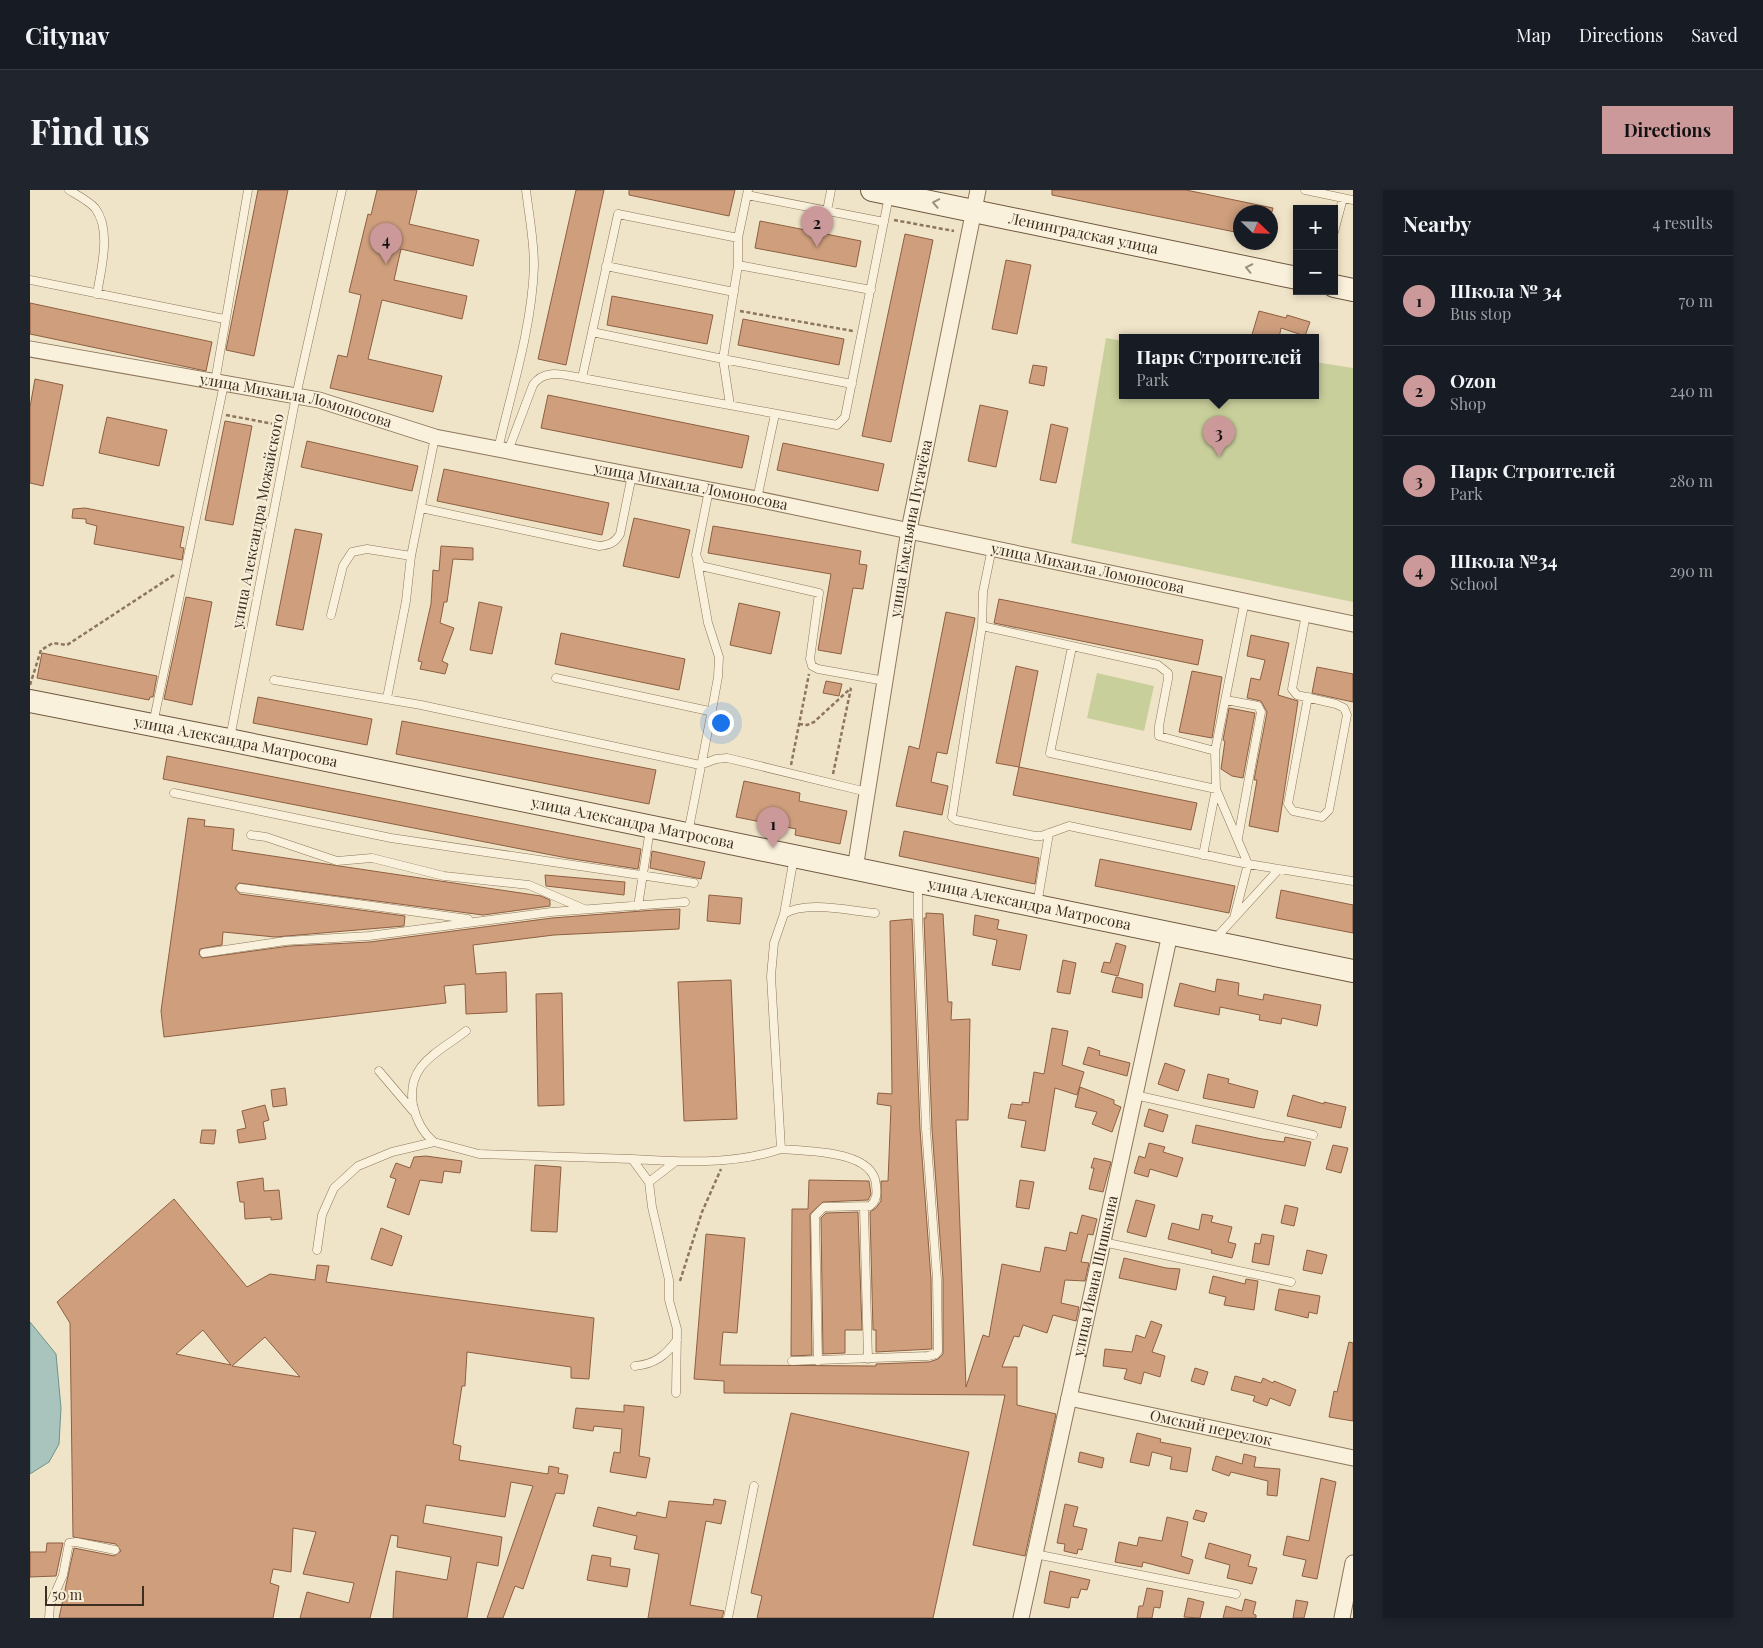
<!DOCTYPE html>
<html lang="en">
<head>
<meta charset="utf-8">
<style>
	body { margin:0; font-family:"Playfair Display",serif; background:#20242c; color:#f1f3f6 }
	.controls { position:absolute; right:15px; top:15px; display:grid; overflow:hidden; border-radius:0px; box-shadow:0 2px 8px #0003 }
	.controls button { width:45px; height:45px; display:grid; place-items:center; padding:0; border:0; border-bottom:1px solid #363941; background:#171b24; color:#f1f3f6; font:25px sans-serif }
	.compass { position:absolute; left:1203px; top:15px; width:45px; height:45px; border-radius:50%; background:#171b24; box-shadow:0 2px 8px #0003; rotate:113deg }
	.scale { position:absolute; left:15px; bottom:12px; width:99px; box-sizing:border-box; padding-left:5px; border:2px solid #3d2e20; border-top:0; font-size:14px; line-height:18px; white-space:nowrap; color:#3d2e20; -webkit-text-stroke:4px #f7eed8; paint-order:stroke }
	.you { position:absolute; left:690px; top:532px; width:18px; height:18px; margin:-12px; border:4px solid #fff; border-radius:50%; background:#1a73e8; box-shadow:0 0 0 8px #1a73e833 }
	.badge { display:grid; place-items:center; width:32px; height:32px; border-radius:50%; background:#cc999b; color:#111; font-size:16px; font-weight:700 }
	.pin { position:absolute; translate:-50% -41px; filter:drop-shadow(0 1px 2px #0008) }
	.pin::after { content:''; position:absolute; top:26px; width:18px; height:15px; background:inherit; clip-path:polygon(0 0,100% 0,50% 100%) }
	.popup { position:absolute; left:1089px; top:144px; width:200px; height:65px; box-sizing:border-box; display:grid; place-content:center; border-radius:0px; background:#171b24; filter:drop-shadow(0 1px 4px #0005); font-size:16px; white-space:nowrap; color:#9ea1a6 }
	.popup b { font-size:19px; color:#f1f3f6 }
	.popup::after { content:''; position:absolute; left:50%; top:100%; margin-left:-10px; border:10px solid transparent; border-top-color:#171b24 }
	.list { margin:0; padding:0; list-style:none }
	h2 { display:flex; justify-content:space-between; align-items:center; height:65px; margin:0; padding:0 20px; font-size:21px }
	h2 small { font-size:16px; font-weight:400; color:#9ea1a6 }
	.list li { display:grid; grid-template-columns:32px 1fr auto; gap:15px; align-items:center; box-sizing:border-box; height:90px; padding:0 20px; border-top:1px solid #363941 }
	.list b { display:block; font-size:19px; white-space:nowrap }
	.list p { margin:0; font-size:16px; white-space:nowrap; color:#9ea1a6 }
	.list em { font-size:16px; font-style:normal; color:#9ea1a6 }
	.map { position:relative; flex:none; width:1323px; height:1428px; overflow:hidden; border-radius:0px }
	header { display:flex; align-items:center; gap:30px; box-sizing:border-box; height:70px; padding:0 25px; background:#171b24; border-bottom:1px solid #363941 }
	header strong { font-size:24px }
	nav { display:flex; gap:28px; margin-inline-start:auto; font-size:18px }
	.intro { display:flex; align-items:center; justify-content:space-between; box-sizing:border-box; height:120px; padding:0 30px }
	h1 { margin:0; font-size:35px }
	.button { padding:12px 22px; border-radius:0px; background:#cc999b; color:#111; font-size:18px; font-weight:700 }
	main { display:flex; gap:30px; padding:0 30px }
	aside { flex:1; background:#171b24; border-radius:0px; box-shadow:0 2px 8px #0003 }
	.map>svg:first-child { display:block }
</style>
</head>
<body>
<header>
<strong>Citynav</strong>
<nav><a>Map</a><a>Directions</a><a>Saved</a></nav>
</header>
<div class="intro"><h1>Find us</h1><a class="button">Directions</a></div>
<main>
<div class="map">
<svg width="1323" height="1428" viewBox="0 0 1323 1428">
	<rect width="100%" height="100%" fill="#f0e4c8"/>
	<path fill="#c9cf9b" d="M1076 148 1093 151V206H1285V172L1323 178V412L1041 353Z
		M1067 483 1124 496 1114 541 1057 528Z"/>
	<path fill="#a9c4bc" stroke="#6f938a" d="M0 1132 26 1164 31 1218 29 1254 19 1272 0 1284Z"/>
	<path fill="#cf9f7d" stroke="#8d5f41" fill-rule="evenodd" d="M228 0H258L224 166 196 160Z
		M347 0H387L379 34 449 50 443 76 371 59 364 90 437 106 432 129 352 110 338 169 412 186 403 222 300 198 308 165 317 167 331 105 319 102 338 24 341 25Z
		M546 0H574L536 175 508 169Z
		M599 0H705L699 26 599 5Z
		M1022 0H1156L1243 18 1242 22H1210V43L1022 5Z
		M730 31 831 51 826 77 725 58Z
		M875 44 903 50 861 252 832 246Z
		M976 70 1001 75 987 144 962 139Z
		M582 106 683 125 677 154 577 135Z
		M0 113 182 152 176 181 0 144Z
		M1229 121 1256 128 1257 125 1280 132 1275 146 1251 138 1249 148H1221Z
		M713 129 814 149 809 175 708 155Z
		M1003 175 1017 177 1014 196 999 193Z
		M5 189 33 195 13 296 0 293V217Z
		M518 205 719 246 712 278 511 238Z
		M950 215 978 221 966 277 938 271Z
		M77 227 137 240 129 276 69 263Z
		M195 231 222 236 203 335 175 330Z
		M1021 234 1038 238 1026 293 1010 290Z
		M277 251 388 276 382 301 271 277Z
		M753 253 854 274 848 301 747 280Z
		M414 279 579 313 572 345 407 311Z
		M55 318 154 337 150 357 154 358 152 370 64 354 67 336 56 333V329L42 328 43 319Z
		M604 328 660 340 649 388 593 376Z
		M683 336 831 361 829 374 837 375 833 399 823 398 811 464 788 460 801 384 678 363Z
		M265 339 292 344 273 440 246 435Z
		M411 356 443 358V370L423 369 417 412H414L410 433 424 438 412 471 418 474 415 484 390 479 392 472 388 471 401 414 403 380 409 381Z
		M156 407 182 412 162 515 134 509Z
		M969 409 1173 450 1168 475 964 433Z
		M449 412 472 417 462 464 440 460Z
		M709 413 750 422 741 464 700 455Z
		M916 422 945 428 917 564 907 562 901 592 918 596 912 625 866 616 879 556 889 559Z
		M531 443 655 469 649 500 525 474Z
		M1221 445 1259 453 1248 505 1268 511 1248 642 1219 636 1227 590H1224L1237 522 1231 511 1217 508 1221 488 1230 490 1235 470 1217 466Z
		M12 463 127 486 123 507H120L119 510 7 488Z
		M986 476 1008 481 989 577 966 573Z
		M1287 477 1323 484V512L1282 503Z
		M1162 481 1192 487 1182 548 1149 542Z
		M796 491 812 494 809 506 793 503Z
		M228 507 342 529 337 555 223 533Z
		M1199 518 1225 523 1213 588 1202 586 1191 579 1195 551 1193 550Z
		M372 531 626 580 619 614 366 564Z
		M137 566 611 659 608 679 537 668 133 589Z
		M989 577 1167 613 1161 640 983 605Z
		M714 591 770 603 769 611 817 621 810 654 765 645 766 639 706 627Z
		M158 628 175 630 174 636 204 639 202 660 511 706 520 710V716L453 725 209 693 205 698 210 704 375 726 374 736 245 747 193 742 192 755 170 759 169 764 172 768 260 756 340 752 522 728 625 720 650 719 649 739 524 745 443 755 446 784 476 782 477 822 436 824 435 794 414 796 416 813 134 847 131 821Z
		M874 641 1009 668 1005 694 869 666Z
		M622 661 675 672 671 689 620 678Z
		M1070 669 1205 696 1199 723 1065 696Z
		M515 685 595 692 594 705 516 696Z
		M1251 700 1323 715V743L1246 728Z
		M679 705 712 708 710 734 677 731Z
		M896 723 913 724 918 812H922L921 830 940 829 938 930H926L936 1197 953 1145 959 1147 972 1074 1010 1082 1015 1057 1036 1061 1040 1042 1047 1044 1052 1025 1067 1029 1063 1045 1058 1044 1051 1072 1059 1073 1055 1091 1035 1090 1031 1113 1049 1117 1046 1131 1023 1125 1017 1143 993 1135 989 1147 984 1146 972 1177H987V1215L1026 1224 995 1366 943 1355 975 1205 694 1203V1191L664 1189 676 1044 715 1048 707 1143 693 1142 690 1175 846 1176V1174L899 1172 908 1169 913 1164V1089L902 939 894 728H896Z
		M945 725 969 730 967 739 997 745 990 780 962 775 967 750 943 745Z
		M882 729 890 939 901 1089 902 1159 846 1162V1140H843L840 1022 846 1018 851 1011V991H858L861 916 847 914 848 903 862 904 860 731Z
		M1086 753 1096 756 1088 786 1071 782 1074 772 1080 773Z
		M1033 770 1046 773 1040 804 1027 802Z
		M1086 787 1113 794 1112 808 1082 802Z
		M1187 789 1209 793 1208 805 1233 810 1234 804 1291 815 1287 836 1252 828 1251 834 1229 830 1230 825 1190 817 1189 825 1144 816 1150 793 1185 802Z
		M701 790 707 929 654 931 648 792Z
		M532 803 534 915 508 916 506 804Z
		M1022 838 1038 841 1032 875 1054 882 1047 905 1025 898 1015 961 991 957 996 931 978 928 981 914 992 915V912L999 913 1004 882 1014 884Z
		M1058 857 1070 861 1069 865 1100 873 1097 886 1053 874Z
		M1135 873 1155 880 1148 901 1128 894Z
		M1178 884 1199 889 1198 893 1228 901 1224 918 1173 908Z
		M1050 897 1084 910V914L1091 917 1082 942 1062 934 1067 922 1045 917Z
		M255 898 257 915 243 917 241 900Z
		M1263 905 1294 914V912L1316 917 1311 938 1257 926Z
		M235 915 239 930 233 932 236 949 209 953 207 940 216 938 212 921Z
		M1119 919 1138 925 1133 942 1114 936Z
		M1166 935 1232 949 1254 952 1255 947 1281 952 1275 976 1162 953Z
		M172 940H186L184 954 170 953Z
		M1119 953 1135 957 1133 962 1153 968 1147 987 1120 979 1118 987 1104 983 1109 966 1115 968Z
		M1303 955 1318 958 1311 983 1296 979Z
		M396 966 432 971 430 983 414 981 412 993 390 990 379 1025 357 1017 366 989 360 987 366 973 380 978 384 967Z
		M1064 968 1081 972 1073 1002 1059 999 1064 978H1061Z
		M505 975 531 977 527 1042 501 1041Z
		M233 988 234 1001 249 1000 252 1029 241 1030V1027L215 1029 214 1012H210L207 992Z
		M779 990 839 991 841 1004 838 1010 793 1012 780 1024 782 1165 761 1166 762 1019H778Z
		M990 990 1004 992 999 1019 986 1017Z
		M144 1009 217 1097 240 1084 285 1090 287 1075 299 1076 296 1092 564 1128 559 1189 541 1188V1177L437 1162 435 1196H432L423 1254 431 1256 429 1270 518 1284 519 1276 529 1278 528 1283 538 1285 534 1304 526 1303 493 1399 485 1396 473 1428H457L503 1296 481 1292 475 1327 396 1315 393 1333 472 1347 468 1376 447 1372 437 1428H363L366 1381 417 1390 421 1367 367 1357 368 1346 361 1345 340 1428H270L277 1402 319 1413 324 1393 273 1384 286 1342 263 1338 261 1382 243 1379 240 1393 249 1396 243 1428H29L44 1358 84 1366 91 1361 86 1354 43 1347 40 1133 27 1112ZM173 1140 201 1175 146 1164ZM235 1147 270 1187 202 1176Z
		M1106 1010 1125 1015 1116 1047 1097 1042Z
		M1255 1015 1268 1018 1264 1036 1251 1033Z
		M828 1022 832 1140H815V1163L793 1164 791 1028 796 1023Z
		M1172 1024 1183 1026 1181 1032 1202 1037 1198 1052 1206 1054 1202 1068 1181 1063 1182 1060 1138 1049 1142 1033 1169 1040Z
		M351 1038 372 1046 362 1076 341 1069Z
		M1232 1044 1244 1046 1239 1075 1222 1072 1225 1053 1230 1054Z
		M1277 1060 1297 1065 1292 1084 1273 1080Z
		M1094 1068 1136 1078 1150 1079 1146 1100 1089 1088Z
		M1183 1086 1215 1094 1216 1089 1228 1091 1224 1120 1194 1115 1196 1107 1179 1103Z
		M1249 1099 1290 1106 1287 1124 1279 1122 1278 1128 1245 1120Z
		M1121 1131 1132 1135 1122 1162 1135 1166 1130 1187 1114 1182 1111 1194 1094 1189 1097 1179 1073 1176 1075 1159 1102 1162 1106 1145 1115 1148Z
		M1319 1152 1323 1153V1231L1299 1227 1304 1201 1307 1202Z
		M1165 1178 1178 1182 1174 1195 1161 1191Z
		M1205 1186 1231 1193 1233 1188 1243 1193 1244 1191 1266 1200 1260 1216 1240 1208 1237 1216 1223 1211 1225 1206 1201 1200Z
		M594 1215 614 1217 609 1266 620 1268 616 1288 580 1282 584 1262 590 1263 592 1239 564 1236 563 1241 543 1238 546 1218 594 1222Z
		M761 1223 939 1262 903 1428H727L732 1406 721 1403Z
		M1107 1243 1131 1249 1130 1252 1161 1258 1157 1282 1140 1279 1142 1267 1122 1262 1119 1276 1100 1272Z
		M1050 1262 1074 1268 1072 1278 1048 1272Z
		M1214 1264 1226 1267 1224 1277 1250 1279 1247 1306 1237 1305 1238 1291 1201 1282 1199 1286 1182 1280 1186 1266 1212 1274Z
		M1291 1288 1306 1292 1287 1389 1272 1386 1276 1370 1253 1365 1257 1346 1279 1351Z
		M684 1309 696 1311 691 1334 676 1331 660 1415 694 1421 692 1428H618L629 1364 604 1359 607 1346 563 1336 568 1317 606 1326 607 1322 636 1328 639 1311 683 1315Z
		M1035 1314 1048 1317 1043 1336 1057 1339 1052 1360 1048 1359 1047 1364 1034 1361 1035 1354 1027 1353Z
		M1166 1320 1177 1323 1174 1332 1163 1329Z
		M1137 1327 1158 1332 1151 1366 1163 1370 1159 1384 1113 1372 1112 1377 1085 1372 1089 1352 1107 1356 1109 1347 1132 1351Z
		M17 1353H33L26 1386 0 1387V1362H16Z
		M1179 1353 1221 1365 1218 1376 1227 1378 1222 1394 1197 1388 1200 1375 1175 1368Z
		M562 1365 581 1368 580 1376 600 1379 597 1397 557 1390Z
		M1020 1381 1060 1390 1057 1400 1051 1399 1048 1408 1041 1407 1039 1418 1014 1413Z
		M1117 1398 1133 1401 1130 1418 1124 1417 1122 1428H1107L1109 1416H1113Z
		M1158 1408 1174 1412 1170 1428 1154 1427Z
		M1215 1409 1226 1412 1223 1424 1226 1425V1428H1193L1196 1416 1212 1421Z
		M1266 1410 1278 1412 1274 1428H1263Z"/>
	<g fill="none" stroke-linecap="round" stroke-linejoin="round">
		<defs>
			<path id="lane" d="M39 0C47 5 59 11 65 18 82 40 71 79 67 104
				M718 0 708 48V75L693 169 822 194
				M1275 0 1323 10
				M717 5 854 32
				M797 21 801 0
				M1304 42 1313 8
				M708 75 841 100
				M576 76 704 102
				M0 90 194 129
				M562 142 693 169 700 215
				M552 188 588 24 708 48
				M185 192 218 0
				M468 259C482 199 502 137 504 76 504 50 499 25 496 0
				M478 261 503 195C514 178 534 185 552 188L807 235 815 227 859 6
				M679 300 666 365 671 376 789 403 780 469 782 476 788 479 855 491
				M727 309 745 224
				M391 318 569 356C579 355 585 353 590 344L602 285
				M962 358 953 402 952 436 1128 475 1138 483V489L1129 536V546L1185 561
				M667 371 678 433 689 467 688 487 681 525
				M1276 424 1262 499 1267 505 1306 514 1314 518 1317 525 1299 620 1292 627 1263 621 1258 614 1278 507
				M301 425 313 376 322 362 337 359 381 366
				M952 436 922 627 926 630 1005 646H1011L1039 636 1218 674 1204 728
				M1042 457 1020 563 1186 599 1218 674 1323 691
				M526 488 679 521 681 525 658 643
				M244 490 391 515 670 575 686 569 697 568 837 602
				M357 508 376 411 381 366 405 247
				M1196 510 1228 516 1231 522 1208 648
				M123 534 194 194
				M200 548 266 206 312 0
				M144 603 361 648 664 693
				M221 645 236 647 307 671 342 668 414 686 499 695 554 719
				M1173 665 1186 599 1185 561 1215 410
				M211 698 438 729
				M1007 715 1019 643
				M608 716 620 639
				M754 724C776 710 820 721 845 723
				M1185 749 1249 679
				M174 763 255 751 339 746 521 722 655 712
				M349 881 383 921
				M1105 905 1283 945
				M404 952C393 943 386 929 383 915 376 874 408 863 436 841
				M751 959C776 961 844 960 846 995 847 1004 847 1010 840 1016L794 1017 785 1026 788 1171
				M602 969C651 972 704 975 751 959L741 786 744 753 754 724 764 667
				M619 992 645 972
				M834 1018 838 1169
				M1073 1052 1261 1092
				M287 1060 292 1025 304 998 328 976 362 962 404 952 449 964 602 969 619 992 622 1017 639 1090V1110L647 1139 646 1203
				M762 1171 898 1166 906 1164 908 1161 907 1089 896 939 888 726V694
				M605 1176C625 1174 635 1166 647 1150
				M1005 1364 1206 1404
				M19 1428 20 1415 33 1385 39 1353 46 1352 85 1360
				M698 1428 724 1296"/>
			<g id="street">
				<path id="s1" d="M0 159 289 210 405 247 727 309 1323 434"/>
				<path id="s2" d="M825 679 879 340 948 0"/>
				<path id="s3" d="M1039 1208 1323 1268"/>
				<path id="s4" d="M991 1428 1140 744"/>
				<path d="M1312 1428 1323 1373"/>
			</g>
			<g id="secondary">
				<path id="s5" d="M842 0 1267 88"/>
				<path d="M1304 96 1323 100"/>
				<path id="s6" d="M0 511 199 550 1323 781"/>
			</g>
		</defs>
		<use href="#lane" stroke="#8d765c" stroke-width="9"/>
		<use href="#street" stroke="#8d765c" stroke-width="17"/>
		<use href="#secondary" stroke="#6f573f" stroke-width="24"/>
		<path stroke="#8d765c" stroke-width="2.5" stroke-dasharray="4 2.5" stroke-linecap="butt" d="M864 30 924 41
			M710 121 823 141
			M196 225 244 234
			M0 495 11 460 23 453 37 455 144 385
			M769 534 777 535 784 532 821 498
			M761 575 779 484
			M803 584 821 498
			M650 1091 672 1022 691 979"/>
		<use href="#lane" stroke="#faf1dc" stroke-width="8"/>
		<use href="#street" stroke="#faf1dc" stroke-width="15"/>
		<use href="#secondary" stroke="#faf1dc" stroke-width="22"/>
	</g>
	<defs><path id="oneway-chevron" d="M-2-3.5L2.5 0L-2 3.5" fill="none" stroke-width="1.6" stroke-linecap="round" stroke-linejoin="round" transform="scale(1.25)"/></defs>
	<g stroke="#9c907e">
		<use href="#oneway-chevron" transform="translate(906 13) rotate(-169)"/>
		<use href="#oneway-chevron" transform="translate(1219 78) rotate(-168)"/>
	</g>
	<g text-anchor="middle" stroke-width="4.5" stroke-linejoin="round" paint-order="stroke">
		<g font-size="15" fill="#3d2e20" stroke="#f7eed8">
			<text dy="5" stroke="none"><textPath href="#s5" startOffset="216">Ленинградская улица</textPath></text>
			<text dy="5" stroke="none"><textPath href="#s1" startOffset="271">улица Михаила Ломоносова</textPath></text>
			<text dy="5" stroke="none"><textPath href="#s1" startOffset="676">улица Михаила Ломоносова</textPath></text>
			<text transform="translate(228 331) rotate(-79)" y="5">улица Александра Можайского</text>
			<text dy="5" stroke="none"><textPath href="#s2" startOffset="345">улица Емельяна Пугачёва</textPath></text>
			<text dy="5" stroke="none"><textPath href="#s1" startOffset="1081">улица Михаила Ломоносова</textPath></text>
			<text dy="5" stroke="none"><textPath href="#s6" startOffset="210">улица Александра Матросова</textPath></text>
			<text dy="5" stroke="none"><textPath href="#s6" startOffset="615">улица Александра Матросова</textPath></text>
			<text dy="5" stroke="none"><textPath href="#s6" startOffset="1020">улица Александра Матросова</textPath></text>
			<text dy="5" stroke="none"><textPath href="#s4" startOffset="350">улица Ивана Шишкина</textPath></text>
			<text dy="5" stroke="none"><textPath href="#s3" startOffset="145">Омский переулок</textPath></text>
		</g>
	</g>
</svg>
<div class="controls">
<button>+</button>
<button>−</button>
</div>
<svg class="compass" viewBox="-18 -18 36 36"><path d="M0-13l5 13h-10z" fill="#e53935"/><path d="M0 13l5-13h-10z" fill="#9ea1a6"/></svg>
<div class="scale">50 m</div>
<div class="you"></div>
<div class="pin badge" style="left:743px;top:658px">1</div>
<div class="pin badge" style="left:787px;top:57px">2</div>
<div class="pin badge" style="left:1189px;top:267px">3</div>
<div class="popup"><b>Парк Строителей</b>Park</div>
<div class="pin badge" style="left:356px;top:74px">4</div>
</div>
<aside>
<h2>Nearby<small>4 results</small></h2>
<ul class="list">
<li><span class="badge">1</span><div><b>Школа № 34</b><p>Bus stop</p></div><em>70 m</em></li>
<li><span class="badge">2</span><div><b>Ozon</b><p>Shop</p></div><em>240 m</em></li>
<li><span class="badge">3</span><div><b>Парк Строителей</b><p>Park</p></div><em>280 m</em></li>
<li><span class="badge">4</span><div><b>Школа №34</b><p>School</p></div><em>290 m</em></li>
</ul>
</aside>
</main>
</body>
</html>
